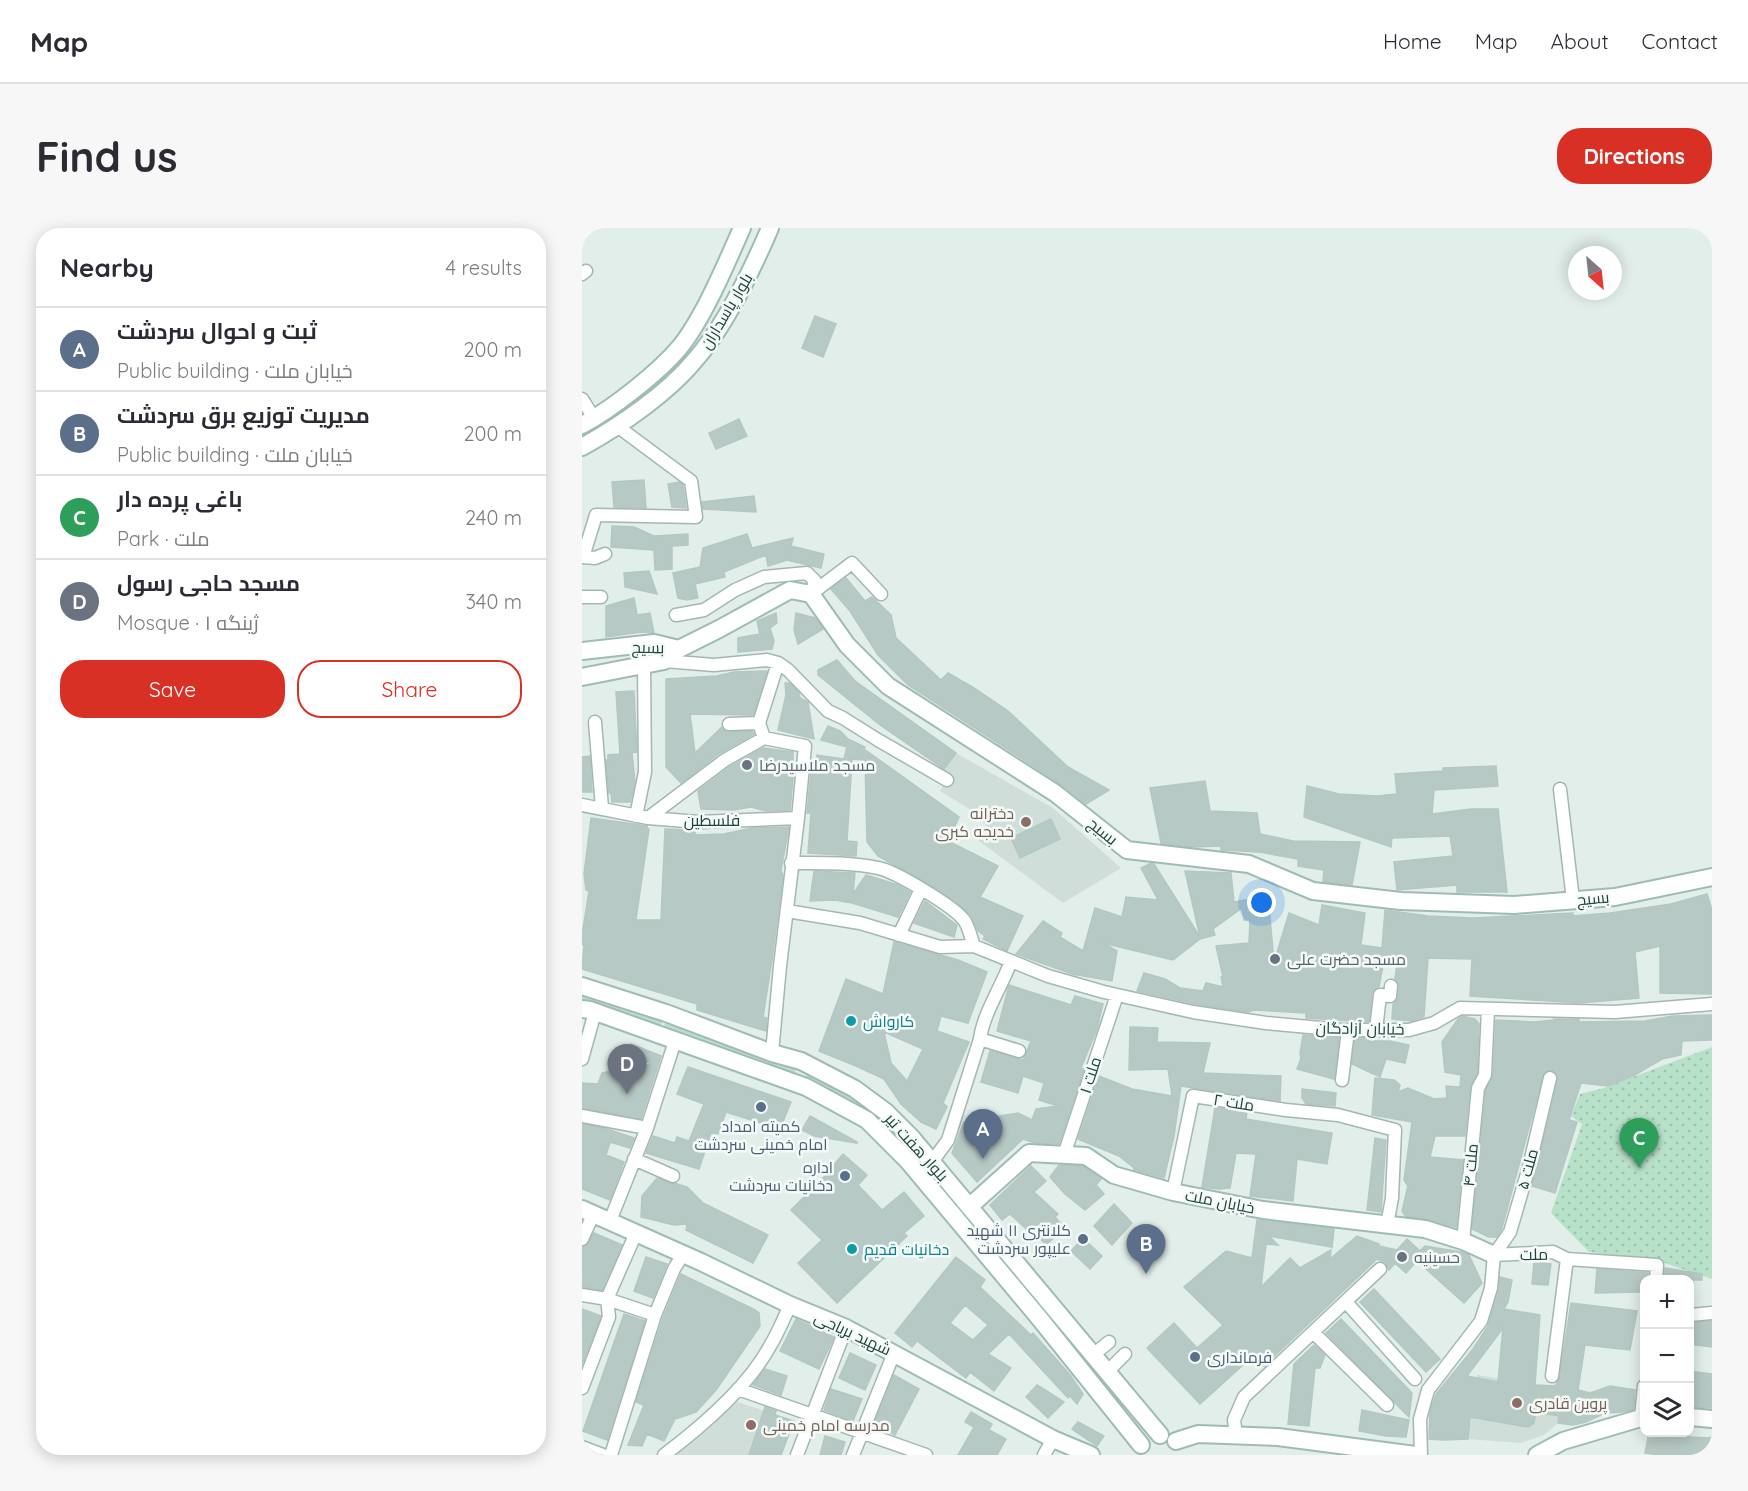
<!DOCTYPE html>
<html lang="en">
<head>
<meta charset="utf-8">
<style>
	body { margin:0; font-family:Quicksand,Cairo,sans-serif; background:#f7f7f7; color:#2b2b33 }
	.controls { position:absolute; right:18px; bottom:18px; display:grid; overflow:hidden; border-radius:12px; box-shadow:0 3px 15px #0003 }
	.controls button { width:54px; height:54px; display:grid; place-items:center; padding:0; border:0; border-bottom:2px solid #e1e1e2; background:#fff; color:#2b2b33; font:30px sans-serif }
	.compass { position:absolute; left:986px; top:18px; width:54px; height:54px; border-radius:50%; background:#fff; box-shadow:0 3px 15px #0003; rotate:153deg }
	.you { position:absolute; left:680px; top:675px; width:21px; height:21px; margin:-15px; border:4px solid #fff; border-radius:50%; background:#1a73e8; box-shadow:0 0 0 9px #1a73e833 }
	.badge { display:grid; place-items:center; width:39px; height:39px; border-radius:50%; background:#d93025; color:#fff; font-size:20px; font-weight:700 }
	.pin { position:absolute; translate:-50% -50px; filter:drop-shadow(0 2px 3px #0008) }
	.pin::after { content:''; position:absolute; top:32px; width:21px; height:18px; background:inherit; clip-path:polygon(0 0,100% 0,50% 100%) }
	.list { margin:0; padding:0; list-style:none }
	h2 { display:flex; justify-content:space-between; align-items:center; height:78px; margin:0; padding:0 24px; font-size:26px }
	h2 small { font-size:20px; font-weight:400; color:#7c7c81 }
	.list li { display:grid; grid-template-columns:39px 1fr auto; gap:18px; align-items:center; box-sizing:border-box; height:84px; padding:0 24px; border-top:2px solid #e1e1e2 }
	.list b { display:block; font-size:22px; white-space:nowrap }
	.list p { margin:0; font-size:20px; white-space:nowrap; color:#7c7c81 }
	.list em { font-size:20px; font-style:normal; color:#7c7c81 }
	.actions { display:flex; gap:12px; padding:18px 24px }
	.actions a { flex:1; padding:14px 0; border:2px solid #d93025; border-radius:24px; text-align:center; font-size:21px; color:#d93025 }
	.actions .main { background:#d93025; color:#fff }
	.icon { flex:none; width:33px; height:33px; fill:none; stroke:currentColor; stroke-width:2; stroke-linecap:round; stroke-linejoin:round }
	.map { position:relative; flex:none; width:1130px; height:1227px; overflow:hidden; border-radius:24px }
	header { display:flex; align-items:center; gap:36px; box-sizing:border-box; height:84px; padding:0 30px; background:#fff; border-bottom:2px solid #e1e1e2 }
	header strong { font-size:28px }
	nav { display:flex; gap:33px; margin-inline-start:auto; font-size:21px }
	.intro { display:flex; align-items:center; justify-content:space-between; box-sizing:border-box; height:144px; padding:0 36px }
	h1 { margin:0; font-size:42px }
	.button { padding:15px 27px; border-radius:24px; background:#d93025; color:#fff; font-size:21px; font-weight:700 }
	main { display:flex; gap:36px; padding:0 36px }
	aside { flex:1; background:#fff; border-radius:24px; box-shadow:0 3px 15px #0003 }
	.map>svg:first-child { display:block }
</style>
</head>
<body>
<header>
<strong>Map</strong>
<nav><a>Home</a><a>Map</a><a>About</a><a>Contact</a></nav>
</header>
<div class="intro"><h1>Find us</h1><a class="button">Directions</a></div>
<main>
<aside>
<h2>Nearby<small>4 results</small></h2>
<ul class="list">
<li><span class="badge" style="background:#5c6f8a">A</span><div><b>ثبت و احوال سردشت</b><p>Public building · خیابان ملت</p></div><em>200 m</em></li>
<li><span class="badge" style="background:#5c6f8a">B</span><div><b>مدیریت توزیع برق سردشت</b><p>Public building · خیابان ملت</p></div><em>200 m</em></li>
<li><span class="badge" style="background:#2e9e5b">C</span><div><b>باغی پرده دار</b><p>Park · ملت</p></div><em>240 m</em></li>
<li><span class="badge" style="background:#6b7280">D</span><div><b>مسجد حاجی رسول</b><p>Mosque · ژینگه ۱</p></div><em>340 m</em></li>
</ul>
<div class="actions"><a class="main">Save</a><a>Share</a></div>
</aside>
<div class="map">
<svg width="1130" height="1227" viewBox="0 0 1130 1227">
	<defs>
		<pattern id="garden-dots" width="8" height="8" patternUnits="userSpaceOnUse" patternTransform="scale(1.5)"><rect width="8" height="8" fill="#b8e1c9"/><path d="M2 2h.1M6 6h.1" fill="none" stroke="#9ec2ae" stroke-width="1.8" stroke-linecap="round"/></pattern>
	</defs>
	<rect width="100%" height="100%" fill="#e2eeea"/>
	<path fill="#d0ded9" d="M374 525 471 580 539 640 481 675 397 613 395 607 407 602 394 585 358 563 365 552 362 541Z
		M895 1147 982 1161 976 1195 962 1207 938 1215 886 1211Z
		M153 1173 212 1193 199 1227H85L121 1204Z"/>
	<path fill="#b8e1c9" d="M0 768 26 774 79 792 80 796 77 798 16 777 0 774Z
		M86 795 212 840 214 844 211 846 83 799 82 796Z
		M224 847H230L295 886 356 951 357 955 352 954 226 852Z"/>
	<path fill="url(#garden-dots)" d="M1130 819V1051L1080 1034 1007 1024 969 985 1000 896 989 888 998 866 1022 860Z"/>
	<path fill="#b7c9c4" stroke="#b3c8c2" stroke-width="1.5" fill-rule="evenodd" d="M233 88 254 96 241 129 220 120Z
		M157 191 165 208 134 221 127 205Z
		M62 252 64 280 32 279 30 254Z
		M97 254 101 257 104 280 90 279 86 256Z
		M172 268 174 284 121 281 120 274Z
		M30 298 52 299 72 308 106 306V317L90 318V341L73 342 72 322 29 319Z
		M165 306 170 320 211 310 209 318 242 326 239 340 205 332 186 338 184 327 142 344 143 349 113 356 116 370 105 372 96 370 91 345 118 339 121 320Z
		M67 343 75 366 43 359 42 345Z
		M264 350 283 373 290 369 309 387 314 410 359 452 366 445 392 460 426 483 486 539 527 562 504 576 479 556 326 457 296 427 268 383 249 361Z
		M52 370 55 387 68 385 72 405 59 404 24 409V378Z
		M194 385 195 395 188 400 192 413 190 421 156 424V410L178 406 175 393Z
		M214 385 233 390 241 401 216 416 212 402Z
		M255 432 273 453 374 525 362 541 298 497 236 447V442Z
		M185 443 171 487 108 486 113 525 140 499 147 504 170 503 172 506 138 525 99 555 84 539V451L135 448 152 444Z
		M203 455H208L217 465 218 470 226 474 232 511 196 502 204 467Z
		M52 463 55 524 50 525 53 554 48 574H30L29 565H27L24 532 26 533V527L38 526 34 464Z
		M246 498 258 503 266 511 283 519 282 521 377 589 366 613 416 638 398 669 441 688 425 723 401 711 403 708 396 703 389 687 371 672 345 655 296 628 285 614 283 532 269 531 270 532 265 613 275 614 274 628 226 625 229 585H225L229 544H231L235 527 262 531 265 519 239 512Z
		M181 520 211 524V541H212L208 582 184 583 169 579 151 582 119 581 116 563 148 539Z
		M8 528 10 564H0V529Z
		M914 538 916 558 852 562 850 586 889 581H916L925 664H875V657L815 662 812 634 871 628 868 608 810 610 809 619 722 589 725 558 757 566 795 568 815 566 813 546 861 543V540Z
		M623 553 628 583 675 585 678 606 711 613 778 614 770 657 741 654 742 642 716 638V631L677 624 639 622V618L611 619 579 615 568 560Z
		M9 590 65 598V601H67L54 692H79L83 601 113 602V607L142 606 170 600 207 599 199 642 201 648 190 732 181 789 185 790 184 803 115 782V776L0 741 2 717H0V707L7 663 4 662 2 646Z
		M469 591 478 611 438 630 429 610Z
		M569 635 572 636 618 709 603 643 649 645 652 674 686 668 692 734 707 685 737 697 740 677 783 685 779 717 800 720 803 682 846 688 892 690 991 685V688L1028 685 1089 676 1125 666 1130 682V766L1078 765V718L1053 724 1057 770 997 775 888 768 890 731 846 730 842 789 829 793 810 791 811 776 816 769 817 759 813 751 815 734 802 732 797 759 792 762 790 765 787 794 724 790V785L672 782 666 784 613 776 555 763 562 745 583 751 598 760 621 763 624 755 641 759 639 749H641L634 718 667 715 668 692H662L660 680 631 701 633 707 618 711 591 732 521 715 535 723 530 753 490 746 434 726 461 693 480 705 478 709 501 723 513 680 540 689 544 669 576 672 559 640Z
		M232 643 273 645 271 666 284 647 316 657 328 664 316 689 270 675 253 672 228 673Z
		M343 673 375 697 372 709 332 695Z
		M312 714 376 732 405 744 386 795 359 788 355 803 387 814 361 875 365 879 354 901 339 894 319 876 302 851 274 838 237 823 264 751 301 766ZM302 804 341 821 325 853 309 835Z
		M427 757 489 777 493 768 521 776 515 801 499 840 502 841 477 916 453 915 441 911 395 954 370 925 382 894 436 885 450 892 454 881 476 878 457 872 462 855 441 848 436 865 399 854 408 823 441 832 449 813 415 803Z
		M1130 787V812L1100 813 1099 827 1080 831 1051 848 1026 858 999 855 987 892 995 894 973 965 950 958 976 852 973 844 969 842 962 844 920 1000 915 1009H907L890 1001 904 862 911 847 914 792 952 794 973 792 972 791H997V794L1063 793 1091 788Z
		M880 788 893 791 897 796 895 845 888 859 883 908H853L848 929 881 932 874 999 844 991 823 988 820 983 826 958 822 952 830 894 790 887 793 850 812 852 818 857 816 864 826 860 852 871 865 870 864 858 878 859 879 847 863 844 860 814 876 791Z
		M548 799 576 800 575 814 628 815 621 845 699 848 698 873 599 858 592 908 582 950 552 942 551 939 537 928 496 911 517 848 550 861 590 868 586 841 547 842Z
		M721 807 757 810 752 851 715 841 719 830 718 826Z
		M773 810H788L787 813H808L827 817 823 835 804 831 798 849 770 836Z
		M49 816 79 828 59 891 0 880V855L16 856 20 845 70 836 45 825Z
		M106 839 209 874 198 901 144 884 136 906 129 905 117 941 64 925 71 908 93 915 95 909 107 913 122 876 95 866Z
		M720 861 754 865 753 878 724 876 720 870Z
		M633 880 665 884 664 891 750 905 745 936 715 931 711 973 668 968 674 926 654 925 648 960 637 961 620 959Z
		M228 888 275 914V915L232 908 220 902Z
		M0 896 22 900 52 910 48 920 28 914 24 927 42 934 28 972 0 961Z
		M793 910 804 912 799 984 785 982Z
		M261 926 285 947 276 957 300 982 322 964 342 988 322 1005 325 1008 255 1075 216 1035 240 1012 209 982 241 950Z
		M477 937 501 938 519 951 514 957 522 966 503 982 482 965 468 949Z
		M449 938 464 953 452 964 476 986 473 989 483 1000 464 1017 456 1008H452L428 986 420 992 408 977Z
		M75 950 105 959 121 975 186 1007 171 1035 104 1002 105 996 92 997 59 989 60 968Z
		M532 976 550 995 530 1017 512 998Z
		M675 992 752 1001 750 1019 687 1008 696 1017 684 1016 679 1059 708 1030 718 1040 749 1022 748 1031 775 1008 797 1016V1018L815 1022 825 1011 838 1023 843 1018 879 1024 887 1027 900 1055 882 1075 835 1033 824 1045 813 1035 807 1042 804 1035 795 1031 682 1138 672 1127 618 1176 565 1120 592 1095 615 1120 641 1097 602 1059 644 1023 670 1030Z
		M12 1005 40 1017 20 1062 0 1059V1019L5 1017Z
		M501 1010 520 1028 508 1041 489 1023Z
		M64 1029 85 1036 71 1070 52 1063Z
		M374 1029 403 1052 398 1059 449 1107 451 1105 489 1148 501 1166 495 1176 488 1168 486 1170 427 1106 406 1126 429 1140 412 1163 388 1144 384 1150 335 1113 330 1119 313 1105ZM383 1077 406 1097 391 1112 368 1095Z
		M952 1034 969 1036 966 1057 950 1056Z
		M1083 1040 1120 1046V1052H1082Z
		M1015 1041 1066 1045V1052H1062L1059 1064 1013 1065Z
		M99 1046 173 1082 177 1085 178 1098 134 1162 114 1184 93 1191 82 1213 65 1206 60 1218 46 1217 62 1177 54 1174 81 1090Z
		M918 1049 930 1052 926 1074 922 1081 958 1087 953 1157 973 1158 977 1152 989 1075 1055 1083 1048 1122 1003 1117 996 1162 1008 1165 1028 1158 1053 1162 1052 1181 1041 1184 1023 1185 1004 1194 991 1197 976 1195 977 1188 954 1184 952 1195 946 1199 888 1189 886 1211 861 1212 847 1211 848 1185 854 1166 891 1121 906 1098 917 1062ZM921 1100 916 1154 885 1148Z
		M792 1061 858 1131 844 1144 778 1074Z
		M0 1081 19 1088 0 1137Z
		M42 1086 63 1093 25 1212 1 1203Z
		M214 1091 252 1109 237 1141 198 1123Z
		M759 1091 830 1165 827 1189 744 1105Z
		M1130 1093V1119L1107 1116V1095Z
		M732 1117 743 1127 738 1140H733L727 1198 706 1196 712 1136Z
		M268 1125 294 1137 283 1162 257 1150Z
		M183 1141 205 1148 199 1167 171 1157Z
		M1107 1143 1130 1146V1180L1107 1179Z
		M312 1147 337 1161 313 1207 292 1196Z
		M455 1157 482 1174 466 1190 444 1169Z
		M249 1161 280 1171 271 1193 242 1182Z
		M183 1179 194 1183 193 1187 212 1193 199 1227H167Z
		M780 1182 827 1192 824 1209 804 1208 777 1203Z
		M389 1184 410 1196 407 1202 424 1211 415 1227H376L392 1199 383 1194Z
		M496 1194 522 1208 515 1218 490 1201Z
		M1067 1204H1082L1109 1209 1126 1210 1130 1209V1227H1078L1063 1225Z
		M243 1208 263 1214 259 1227H238Z"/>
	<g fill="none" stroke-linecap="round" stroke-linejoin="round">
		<defs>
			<path id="street" d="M0 46 4 43
				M0 171 12 190
				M0 329 13 330 23 326
				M1 329 14 287 114 289 109 253 35 198
				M229 366 270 335 299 366
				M0 369H19
				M94 387 122 382 153 362 182 349 225 345 233 353 229 366
				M82 433 132 437 185 432 196 435 177 495 182 510 223 518 216 590
				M196 435 206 442 246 483 261 490 296 512 365 552
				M13 494 20 580
				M147 496 177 495
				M978 561 991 672
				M0 577 66 590 117 594 216 590 198 738 190 825
				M54 588 63 544 62 437
				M66 590 143 532 182 510
				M209 635C239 635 268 634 296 640 313 643 371 678 382 692 387 699 389 710 392 718
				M205 683 278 695 358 719 392 718 466 748 522 764 611 784 684 795 760 802H827L852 795 878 780 1033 784 1130 776
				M317 707 339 661
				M794 802 798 767 808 768 809 758
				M398 811 437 823
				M0 831 13 784
				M760 852 766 802
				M0 888 65 900 93 813
				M482 927 535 767
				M52 931 91 948
				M350 934 366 912 398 811C401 786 420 758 429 733
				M591 964 611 868 704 882 756 887 813 902 810 970 805 997
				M28 993 65 900
				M0 1011 12 985
				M881 1013 896 860 903 847 906 781
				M912 1027 971 1024 985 1031 1075 1037 1074 1052
				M0 1067 25 1071 54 1005
				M764 1074 833 1151
				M1108 1087 1130 1085
				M732 1105 805 1177
				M511 1127 527 1114
				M525 1144 543 1126
				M970 1148 985 1031
				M0 1160 27 1089 25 1071 73 1087
				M156 1161 344 1227
				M1059 1190 1062 1158
				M654 1208 652 1192 662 1169 798 1041
				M0 1219 21 1227
				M29 1227 73 1087 92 1041 101 1026
				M82 1227C119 1199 166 1159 188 1118 196 1105 202 1090 208 1077
				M215 1227 264 1100
				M271 1227 312 1125
				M462 1227 471 1211
				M839 1227 838 1191 846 1162 899 1093 909 1060 912 1027 928 1004 947 939 968 850"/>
			<path id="secondary" d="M0 197C30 181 76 145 98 119 122 89 144 36 160 0
				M0 219C38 198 86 165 113 132 143 98 170 42 188 0
				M0 423 72 415 97 421
				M0 449 82 433 97 421 137 401 208 362 229 366 265 417 306 458 473 565 545 622 667 636 731 663 819 673 932 677 1033 669 1130 649
				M0 758 84 785 190 825 219 833 273 861 304 884 329 909 578 1207
				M0 781 8 782 224 859 285 892 326 933 458 1091 559 1217
				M387 979 447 925 504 928 532 947 560 955 591 964 681 982 843 1001 881 1013 912 1027
				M0 981 119 1034 208 1077 264 1100 471 1211 509 1227
				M1108 1189 1130 1191
				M594 1213 616 1206 696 1209 833 1227
				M955 1227 981 1213 1062 1189"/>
		</defs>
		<use href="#street" stroke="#a4b7b3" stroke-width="15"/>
		<use href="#secondary" stroke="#9fbbb5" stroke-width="20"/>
		<use href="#street" stroke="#fff" stroke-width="12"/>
		<use href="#secondary" stroke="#fff" stroke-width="16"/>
	</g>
	<g fill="#6b7280" stroke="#f3faf7" stroke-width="2">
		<circle cx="165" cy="537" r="6"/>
		<circle cx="693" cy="731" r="6"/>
		<circle cx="820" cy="1029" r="6"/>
	</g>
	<g fill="#8d6e63" stroke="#f3faf7" stroke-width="2">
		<circle cx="444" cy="594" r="6"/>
		<circle cx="935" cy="1175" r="6"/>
		<circle cx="169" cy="1197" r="6"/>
	</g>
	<g fill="#0f9aa8" stroke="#f3faf7" stroke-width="2">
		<circle cx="269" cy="793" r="6"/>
		<circle cx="270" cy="1021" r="6"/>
	</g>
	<g fill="#5c6f8a" stroke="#f3faf7" stroke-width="2">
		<circle cx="179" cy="879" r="6"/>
		<circle cx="263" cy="948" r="6"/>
		<circle cx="501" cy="1011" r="6"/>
		<circle cx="613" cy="1129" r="6"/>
	</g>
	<g text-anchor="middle" stroke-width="5" stroke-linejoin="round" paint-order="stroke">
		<g font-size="16" fill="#20413d" stroke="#f3faf7">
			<text transform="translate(144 83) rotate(-59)" y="6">بلوار پاسداران</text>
			<text transform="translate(66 419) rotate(1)" y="6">بسیج</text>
			<text x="130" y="598">فلسطین</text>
			<text transform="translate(521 603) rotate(39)" y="6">بسیج</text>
			<text transform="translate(1011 670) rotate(-5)" y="6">بسیج</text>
			<text transform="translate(778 800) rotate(1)" y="6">خیابان آزادگان</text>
			<text transform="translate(508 847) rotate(-72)" y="6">ملت ۱</text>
			<text transform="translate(652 874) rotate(9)" y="6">ملت ۲</text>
			<text transform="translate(335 919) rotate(48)" y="6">بلوار هفت تیر</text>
			<text transform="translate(888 937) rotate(-85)" y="6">ملت ۴</text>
			<text transform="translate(945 941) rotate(-75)" y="6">ملت ۵</text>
			<text transform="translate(638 973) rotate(11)" y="6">خیابان ملت</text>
			<text transform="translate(952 1026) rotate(-1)" y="6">ملت</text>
			<text transform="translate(271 1105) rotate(25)" y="6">شهید بریاجی</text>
		</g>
		<g font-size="16" fill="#5b616d" stroke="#f3faf7" text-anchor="start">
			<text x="177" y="543">مسجد ملاسیدرضا</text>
			<text x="705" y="737">مسجد حضرت علی</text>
			<text x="832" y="1035">حسینیه</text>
		</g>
		<g font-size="16" fill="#785e54" stroke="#f3faf7" text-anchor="start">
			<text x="432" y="591" text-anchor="end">دخترانه<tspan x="432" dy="18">خدیجه کبری</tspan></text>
			<text x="947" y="1181">پروین قادری</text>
			<text x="181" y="1203">مدرسه امام خمینی</text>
		</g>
		<g font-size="16" fill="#0d838f" stroke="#f3faf7" text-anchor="start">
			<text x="281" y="799">کارواش</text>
			<text x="282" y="1027">دخانیات قدیم</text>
		</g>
		<g font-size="16" fill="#4e5e75" stroke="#f3faf7" text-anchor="end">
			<text x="179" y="904" text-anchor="middle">کمیته امداد<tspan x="179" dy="18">امام خمینی سردشت</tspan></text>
			<text x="251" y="945">اداره<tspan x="251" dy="18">دخانیات سردشت</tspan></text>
			<text x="489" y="1008">کلانتری ۱۱ شهید<tspan x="489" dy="18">علیپور سردشت</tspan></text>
			<text x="625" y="1135" text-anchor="start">فرمانداری</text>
		</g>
	</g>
</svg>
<div class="controls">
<button>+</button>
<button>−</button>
<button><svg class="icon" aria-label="layers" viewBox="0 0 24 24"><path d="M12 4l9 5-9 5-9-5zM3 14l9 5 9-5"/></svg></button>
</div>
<svg class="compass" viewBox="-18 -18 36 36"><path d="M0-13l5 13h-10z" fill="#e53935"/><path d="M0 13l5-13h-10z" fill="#7c7c81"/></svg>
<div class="you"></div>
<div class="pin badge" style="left:401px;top:931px;background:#5c6f8a">A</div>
<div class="pin badge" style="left:564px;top:1046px;background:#5c6f8a">B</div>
<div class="pin badge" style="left:1057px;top:940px;background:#2e9e5b">C</div>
<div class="pin badge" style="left:45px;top:866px;background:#6b7280">D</div>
</div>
</main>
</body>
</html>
